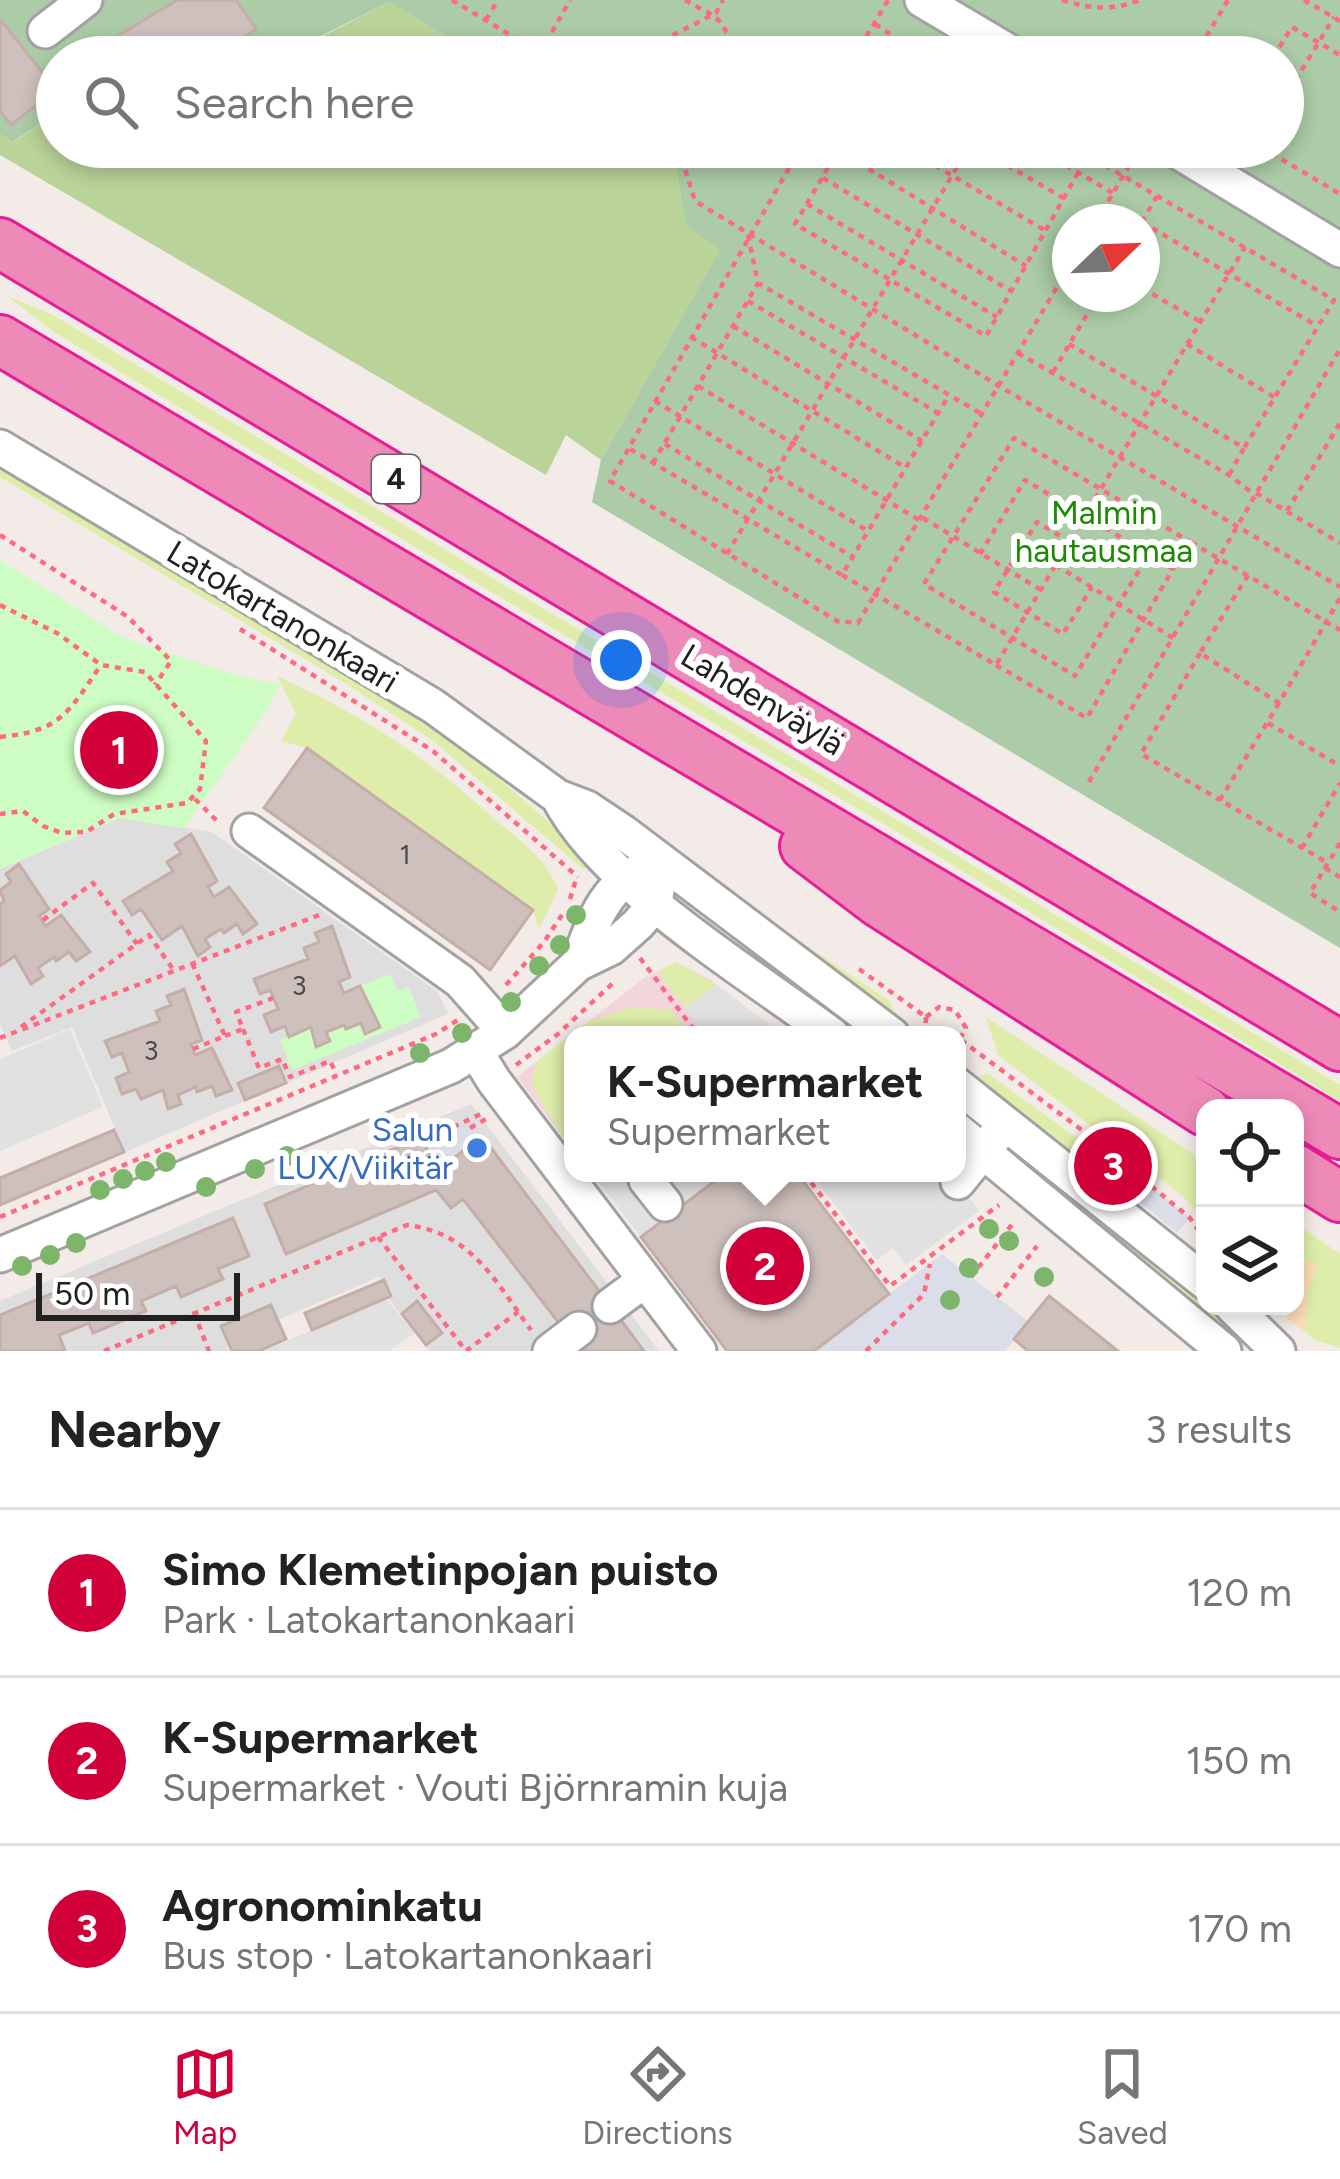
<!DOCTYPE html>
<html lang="en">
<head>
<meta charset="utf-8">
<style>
	body { margin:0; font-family:Figtree,sans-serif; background:#f6f6f6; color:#222 }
	.controls { position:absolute; right:36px; bottom:36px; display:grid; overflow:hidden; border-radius:24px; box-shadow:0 6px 18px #0003 }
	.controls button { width:108px; height:108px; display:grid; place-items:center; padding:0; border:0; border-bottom:3px solid #e0e0e0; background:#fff; color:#222; font:60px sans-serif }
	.compass { position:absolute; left:1052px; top:204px; width:108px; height:108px; border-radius:50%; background:#fff; box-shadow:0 6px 18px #0003; rotate:67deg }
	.scale { position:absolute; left:36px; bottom:30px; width:204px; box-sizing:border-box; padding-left:12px; border:6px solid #212121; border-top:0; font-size:33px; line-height:42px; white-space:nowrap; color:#212121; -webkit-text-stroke:9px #fff; paint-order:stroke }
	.you { position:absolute; left:621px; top:660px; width:42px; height:42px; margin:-30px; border:9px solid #fff; border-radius:50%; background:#1a73e8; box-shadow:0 0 0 18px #1a73e833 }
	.badge { display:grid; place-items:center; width:78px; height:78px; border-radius:50%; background:#d10038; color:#fff; font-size:39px; font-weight:700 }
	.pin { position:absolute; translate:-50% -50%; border:6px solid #fff; box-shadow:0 3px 12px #0006 }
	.popup { position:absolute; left:564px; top:1026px; width:402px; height:156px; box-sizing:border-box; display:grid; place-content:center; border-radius:24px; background:#fff; filter:drop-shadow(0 3px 9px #0005); font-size:39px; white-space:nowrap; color:#767676 }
	.popup b { font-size:45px; color:#222 }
	.popup::after { content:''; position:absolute; left:50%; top:100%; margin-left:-24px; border:24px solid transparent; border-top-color:#fff }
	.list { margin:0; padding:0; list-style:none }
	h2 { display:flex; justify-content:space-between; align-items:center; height:156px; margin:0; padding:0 48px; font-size:51px }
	h2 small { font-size:39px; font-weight:400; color:#767676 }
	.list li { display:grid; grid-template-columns:78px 1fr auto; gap:36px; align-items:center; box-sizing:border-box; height:168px; padding:0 48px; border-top:3px solid #e0e0e0 }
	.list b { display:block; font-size:45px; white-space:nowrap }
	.list p { margin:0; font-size:39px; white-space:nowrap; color:#767676 }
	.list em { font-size:39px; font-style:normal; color:#767676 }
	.icon { flex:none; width:66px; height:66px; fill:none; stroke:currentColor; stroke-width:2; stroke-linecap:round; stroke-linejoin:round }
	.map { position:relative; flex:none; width:1340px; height:1351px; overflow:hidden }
	.search { position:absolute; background:#fff; box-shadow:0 6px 18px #0003; left:36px; right:36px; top:36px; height:132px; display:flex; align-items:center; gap:30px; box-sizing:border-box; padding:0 42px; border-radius:66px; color:#767676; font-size:45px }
	.sheet { height:660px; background:#fff }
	nav { display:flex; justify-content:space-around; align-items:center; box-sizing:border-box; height:168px; border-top:3px solid #e0e0e0; background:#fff; font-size:33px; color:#767676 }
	nav a { display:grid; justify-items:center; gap:6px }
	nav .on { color:#d10038 }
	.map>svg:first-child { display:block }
</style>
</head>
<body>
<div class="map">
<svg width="1340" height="1351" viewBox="0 0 1340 1351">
	<rect width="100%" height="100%" fill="#f2ebe7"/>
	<path fill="#dfdede" d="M120 818 212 832 438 992 448 1014 125 1152 72 1027 12 1051 0 1024V869Z
		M471 1104 659 1351H429L388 1298 379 1277 226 1342 229 1351H0V1301Z"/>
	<path fill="#f3d5dc" d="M676 962 709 979 782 1035H573V1150L517 1077 644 978Z"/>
	<path fill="#deeeaa" d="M7 296 53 315 1340 1085V1101L941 858 160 396 54 332Z
		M0 464 287 634 464 749 577 846 590 868 583 869 433 741 345 683 0 477Z
		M277 676C366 717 424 755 497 821 522 842 547 859 558 890L539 929 533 910 308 748 281 741 296 714Z
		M736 899 890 1001 902 1032Z
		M676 962 717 985 685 1007 663 980 660 970Z
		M634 1007 671 1010 691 1035H573V1131L564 1138 537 1096 532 1078 537 1061 589 1021Z
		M986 1017 1205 1162V1223L1183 1196 998 1055Z
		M987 1073 1092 1149 1087 1158 1037 1132 968 1081Z
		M1295 1223 1340 1254V1348L1315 1340 1305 1332 1308 1288 1317 1268 1297 1272 1295 1299Z
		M1125 1240 1205 1295V1306H1217L1235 1323 1221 1338 1119 1247Z"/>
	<path fill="#bad399" d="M389 2 480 57H279L286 55Z
		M57 112V147H672L686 225 721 249 601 460 566 435 546 475 0 155V134L14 142Z"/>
	<path fill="#ffddb7" d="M1306 1258 1317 1268 1308 1288 1305 1332 1286 1318 1295 1306 1297 1272Z"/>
	<path fill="#abcca6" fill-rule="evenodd" d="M0 0H1340V948L592 502 601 460 720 250 686 225 672 147H1283V57H480L389 2 279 57H57V112L13 142 0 134ZM1070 222H1142V294H1070Z"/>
	<path fill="#cdfdc2" d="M0 560 124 638 229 673 280 685 267 710 184 828 120 818 0 868Z
		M390 974 397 991 409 987 421 1017 292 1070 280 1040 311 1027 317 1046 330 1041 326 1032 344 1025 346 1029 361 1023 365 1034 380 1028 360 986Z"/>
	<path fill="#e1e1e1" d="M717 985 772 1027 765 1035H706L685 1007Z
		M70 1029 103 1107 0 1151V1059Z
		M591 1173H725L641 1237Z
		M811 1173H902L908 1180 918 1173H950L979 1211 906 1265 893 1248 877 1260Z
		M386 1299 415 1333 389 1351H263Z"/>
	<path fill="#dbdee8" d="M451 1124 455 1130 469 1124 474 1134 482 1136 441 1168 419 1138Z
		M1098 1142 1190 1218 1177 1233 1087 1158Z
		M942 1254 1029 1322 1005 1351H814Z"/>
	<path fill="#cec0bc" stroke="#c5ada8" stroke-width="3" d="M177 0H236L256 29 215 57H102L96 49Z
		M0 19 56 90 11 125 0 111Z
		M307 748 533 910 490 970 264 808Z
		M191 834 217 881 208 887 214 897 229 887 257 924 243 934 237 924 224 933 221 929 205 939 210 947 198 956 182 926 162 940 141 909 132 915 123 901 173 871 167 862 181 853 175 844Z
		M19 864 49 909 39 916 46 926 61 915 90 952 76 961 69 952 56 961 54 957 38 968 43 976 31 984 15 956 0 966V904L4 901 0 890 11 882 6 874Z
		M332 926 350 977 339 982 344 993 360 986 380 1027 365 1034 361 1023 346 1029 344 1025 326 1032 330 1041 316 1047 311 1027 289 1037 285 1026 271 1032 264 1015 278 1009 270 990 260 994 254 979 308 959 304 948 319 942 315 933Z
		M184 989 202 1040 191 1044 195 1055 212 1048 232 1090 216 1096 212 1086 197 1092 196 1087 178 1095 181 1104 168 1109 163 1090 141 1099 136 1089 122 1094 116 1078 129 1072 122 1053 112 1057 105 1041 160 1021 156 1011 171 1005 167 996Z
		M279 1066 286 1083 245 1100 238 1083Z
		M114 1130 124 1152 0 1205V1178Z
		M482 1136 606 1300 565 1331 463 1199 451 1208 436 1190 286 1254 265 1204 419 1138 441 1168Z
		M725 1173H797L889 1294 814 1351H727L641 1237Z
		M233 1218 249 1256 218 1269 223 1279 181 1297 176 1286 141 1301 146 1311 93 1333 89 1323 59 1335 65 1351H0V1315Z
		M384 1280 391 1296 312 1330 305 1313Z
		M1049 1296 1058 1303 1118 1351H1028L1014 1339Z
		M606 1300 644 1351H578L574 1346 575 1323Z
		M417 1301 442 1333 426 1345 402 1314Z
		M271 1305 286 1339 259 1351H232L221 1326Z"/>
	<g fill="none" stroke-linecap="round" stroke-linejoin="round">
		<defs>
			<path id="minor" d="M922 0 1018 57
				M45 31 85 0
				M1170 147 1340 250
				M0 447 433 706 558 797 587 808 623 832 892 1035
				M558 797C604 886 750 973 832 1035
				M249 831 460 981 505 1032
				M578 964C590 928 605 885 642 870
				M476 1052 494 1081 699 1351
				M957 1085 1205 1282
				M957 1130 1224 1351
				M646 1180 665 1204
				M958 1182 997 1134
				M0 1255 451 1066 505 1032 578 964 611 948 638 924 655 904 661 863
				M610 1306 645 1280
				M1232 1306 1278 1351
				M550 1351 579 1329"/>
			<path id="highway" d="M0 243 1340 1046
				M0 340 1340 1134
				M805 846 879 902 1205 1111
				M1295 1169 1340 1197"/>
		</defs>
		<use href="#minor" stroke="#a2a2a2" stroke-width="39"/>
		<use href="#highway" stroke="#e71c98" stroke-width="54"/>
		<path stroke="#ff6a83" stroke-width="4.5" stroke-dasharray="6 6" stroke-linecap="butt" d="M452 0 547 57
			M685 0C708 14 722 14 730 42L755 57
			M1062 0C1090 9 1112 11 1140 0
			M1304 0 1340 21
			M486 20 498 0
			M875 24 925 57
			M863 44 884 57
			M540 53 570 0
			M630 57 716 13 723 0
			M854 57 888 0
			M896 57 903 44
			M1194 57 1228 0
			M1273 57 1292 27 1340 55
			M1283 101 1334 17
			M678 147 695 201 999 386 1340 587
			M801 147 610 481 837 621 858 623 1070 265
			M840 147 795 224 986 336 1088 155
			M904 147 1046 231
			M976 147 1065 199
			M1035 147 1113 193
			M1074 147 1334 300 1244 448
			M1261 147 1340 194
			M838 150 1026 266
			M823 178 1011 291
			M807 204 997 317
			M1096 222 1140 147
			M1142 222 1317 326
			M1142 222 1157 196
			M748 235 758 283 980 413
			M1142 288 1199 321
			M748 301 938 413
			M733 326 922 441
			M691 337 906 468
			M1069 344 1244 448 1229 475
			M1187 344 1274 397
			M1018 353 1229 475 1255 495
			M1053 372 1099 294
			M698 386 919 520
			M655 401 868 531
			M665 444 853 557
			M630 449 842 575 949 395
			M653 463 758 283
			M1256 493 1340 543
			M1287 511 1340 423
			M923 518 1041 590
			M0 535 128 617 171 661 155 685
			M1070 542 1037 522 994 592 1063 634 1092 587
			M727 554 969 147
			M980 554 1025 480 1149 554
			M1056 565 1173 638
			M1173 569 1149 554 1075 676 924 584 1014 438 1189 541
			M842 575 996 665 1245 247
			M1248 575 1200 653 1279 703 1340 598
			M0 605 57 633 101 665 145 672 206 741 200 789 187 803 114 814 86 832 62 833 43 826 23 811 0 814
			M240 629 433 751 578 877
			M1200 653 1141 754 1220 800
			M996 665 1087 718 1189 541 1340 630
			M1279 703 1220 800 1328 863
			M1268 723 1340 766
			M0 737C61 731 68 713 101 665
			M1089 782 1340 349
			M195 799 220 824
			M1340 843 1310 893 1340 912
			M1302 848 1340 783
			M1325 868 1340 877
			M570 899 577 876
			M43 920 93 883 137 944
			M640 958 698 1035
			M859 969 926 1017
			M506 985 544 942 562 915
			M926 1017 939 1007 955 1010 966 1028 957 1044
			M21 1027 149 935 175 972
			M243 1029 259 1068 282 1059 290 1077 330 1061 336 1073
			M925 1035 926 1017
			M225 1036 243 1029 236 1012 273 998
			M0 1038 319 915
			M961 1040 1098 1142 1190 1218 1205 1240
			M193 1049 225 1036 193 965
			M516 1065 558 1034 613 983
			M417 1116 427 1134
			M453 1127 483 1113
			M470 1128 486 1119
			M804 1173 890 1286 999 1205
			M0 1217 436 1034 458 1020
			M378 1237 466 1351 518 1312
			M971 1277 1014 1222
			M997 1297 1037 1246
			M194 1313 209 1351
			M104 1351 407 1225C472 1233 495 1281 531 1330
			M866 1351 924 1294 930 1264"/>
		<use href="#minor" stroke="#fff" stroke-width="33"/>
		<use href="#highway" stroke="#ed8ab7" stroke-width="48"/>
	</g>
	<g fill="#7db56a">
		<circle cx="576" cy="915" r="10"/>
		<circle cx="560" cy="945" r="10"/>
		<circle cx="539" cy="966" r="10"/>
		<circle cx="511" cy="1002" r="10"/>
		<circle cx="462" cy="1033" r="10"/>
		<circle cx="420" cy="1053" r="10"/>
		<circle cx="287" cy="1156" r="10"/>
		<circle cx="166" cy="1162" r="10"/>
		<circle cx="255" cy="1169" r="10"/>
		<circle cx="145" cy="1171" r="10"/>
		<circle cx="123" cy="1179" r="10"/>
		<circle cx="206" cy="1187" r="10"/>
		<circle cx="100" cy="1190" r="10"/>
		<circle cx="989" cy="1229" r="10"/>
		<circle cx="1009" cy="1241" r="10"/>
		<circle cx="76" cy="1243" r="10"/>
		<circle cx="50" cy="1255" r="10"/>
		<circle cx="22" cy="1266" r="10"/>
		<circle cx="969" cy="1268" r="10"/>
		<circle cx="1044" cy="1277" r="10"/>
		<circle cx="950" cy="1300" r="10"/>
	</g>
	<circle fill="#3f7fe0" stroke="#fff" stroke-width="4.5" cx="477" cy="1148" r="12"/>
	<g text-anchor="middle" stroke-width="12" stroke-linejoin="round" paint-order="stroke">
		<g font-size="27" fill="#4c4948">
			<text x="405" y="864">1</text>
			<text x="299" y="995">3</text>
			<text x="151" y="1060">3</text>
		</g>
		<rect fill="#fff" stroke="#646464" stroke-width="3" x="372" y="455" width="48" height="48" rx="9"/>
		<g font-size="30" font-weight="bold" fill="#212121">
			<text x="396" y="489">4</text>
		</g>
		<g font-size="33" fill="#1d8904" stroke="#fff">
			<text x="1104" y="524">Malmin<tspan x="1104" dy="38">hautausmaa</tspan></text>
		</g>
		<g font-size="33" fill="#212121" stroke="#fff">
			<text transform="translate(283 616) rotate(31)" y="12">Latokartanonkaari</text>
			<text transform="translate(763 699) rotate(31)" y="12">Lahdenväylä</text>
		</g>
		<g font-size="33" fill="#366cbe" stroke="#fff" text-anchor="end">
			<text x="453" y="1141">Salun<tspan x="453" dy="38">LUX/Viikitär</tspan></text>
		</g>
	</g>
</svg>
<div class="controls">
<button><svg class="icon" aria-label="locate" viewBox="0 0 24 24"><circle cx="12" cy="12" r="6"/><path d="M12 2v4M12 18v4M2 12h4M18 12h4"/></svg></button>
<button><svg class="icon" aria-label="layers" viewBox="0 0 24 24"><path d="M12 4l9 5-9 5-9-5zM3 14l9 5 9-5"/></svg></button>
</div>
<svg class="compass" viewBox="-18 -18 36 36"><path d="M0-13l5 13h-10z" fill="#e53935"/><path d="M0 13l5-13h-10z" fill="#767676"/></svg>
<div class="scale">50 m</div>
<div class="you"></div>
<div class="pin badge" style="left:119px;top:750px">1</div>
<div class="pin badge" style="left:765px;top:1266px">2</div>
<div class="popup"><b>K-Supermarket</b>Supermarket</div>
<div class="pin badge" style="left:1113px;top:1166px">3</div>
<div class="search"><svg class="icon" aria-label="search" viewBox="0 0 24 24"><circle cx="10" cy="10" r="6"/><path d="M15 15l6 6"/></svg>Search here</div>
</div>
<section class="sheet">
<h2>Nearby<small>3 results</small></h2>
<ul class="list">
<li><span class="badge">1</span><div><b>Simo Klemetinpojan puisto</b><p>Park · Latokartanonkaari</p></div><em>120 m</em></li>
<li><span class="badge">2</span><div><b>K-Supermarket</b><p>Supermarket · Vouti Björnramin kuja</p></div><em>150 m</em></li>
<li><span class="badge">3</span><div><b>Agronominkatu</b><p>Bus stop · Latokartanonkaari</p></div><em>170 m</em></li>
</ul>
</section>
<nav>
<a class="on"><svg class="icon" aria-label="map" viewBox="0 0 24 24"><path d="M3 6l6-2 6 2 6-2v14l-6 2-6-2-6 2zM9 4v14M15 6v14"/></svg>Map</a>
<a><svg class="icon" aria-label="directions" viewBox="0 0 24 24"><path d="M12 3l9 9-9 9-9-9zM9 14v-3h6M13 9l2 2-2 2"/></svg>Directions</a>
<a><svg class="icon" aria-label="saved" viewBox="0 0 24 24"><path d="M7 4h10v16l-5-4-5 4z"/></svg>Saved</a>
</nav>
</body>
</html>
